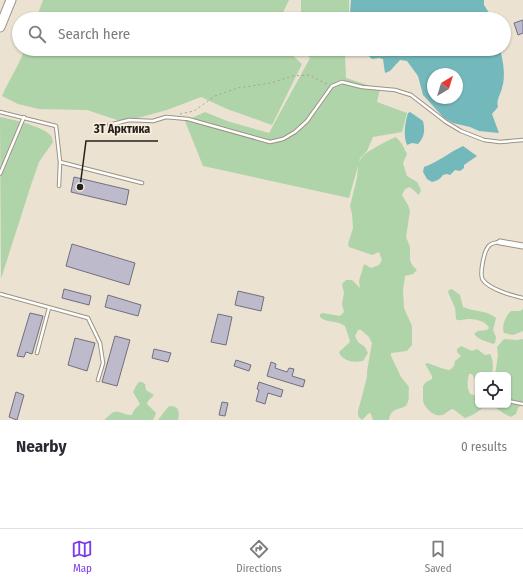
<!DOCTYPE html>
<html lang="en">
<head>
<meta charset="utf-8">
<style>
	body { margin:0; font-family:"Fira Sans Condensed",sans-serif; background:#f7f7f7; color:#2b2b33 }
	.controls { position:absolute; right:12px; bottom:12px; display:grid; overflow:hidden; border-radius:6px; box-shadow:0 1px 3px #0004 }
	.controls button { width:36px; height:36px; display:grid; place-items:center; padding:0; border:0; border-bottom:1px solid #e1e1e2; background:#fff; color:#2b2b33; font:20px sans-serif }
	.compass { position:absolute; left:427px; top:68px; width:36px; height:36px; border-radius:50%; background:#fff; box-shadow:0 1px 3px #0004; rotate:38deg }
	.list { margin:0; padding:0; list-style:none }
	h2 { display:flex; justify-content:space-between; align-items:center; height:52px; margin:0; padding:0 16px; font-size:17px }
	h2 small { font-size:13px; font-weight:400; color:#7c7c81 }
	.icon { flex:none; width:22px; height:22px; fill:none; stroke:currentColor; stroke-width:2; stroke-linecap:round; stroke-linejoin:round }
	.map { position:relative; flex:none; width:523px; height:420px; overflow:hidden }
	.search { position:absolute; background:#fff; box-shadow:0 1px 3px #0004; left:12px; right:12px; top:12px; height:44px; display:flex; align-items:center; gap:10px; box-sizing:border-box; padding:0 14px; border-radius:22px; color:#7c7c81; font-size:15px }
	.sheet { height:108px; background:#fff }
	nav { display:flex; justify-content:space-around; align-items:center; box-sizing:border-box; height:56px; border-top:1px solid #e1e1e2; background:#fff; font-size:11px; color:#7c7c81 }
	nav a { display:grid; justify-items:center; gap:2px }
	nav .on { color:#7c3aed }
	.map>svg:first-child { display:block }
</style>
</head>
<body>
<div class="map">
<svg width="523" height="420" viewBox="0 0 523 420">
	<rect width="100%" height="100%" fill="#ebe2d1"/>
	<path fill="#b0d4aa" d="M43 0H289L280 19H36Z
		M301 0H349V14L350 19H301Z
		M25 49H286L302 64 272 125 227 109 201 97 167 110 123 122 87 110 39 109 18 104 2 96C9 80 19 65 25 49Z
		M301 49H352L351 52 345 53 346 78 380 89 377 102 407 113 402 132 373 137 367 151 360 158 359 162C360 160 362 156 365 154 370 150 390 139 396 137L402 144 407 154 403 163 407 176 417 182 421 190 419 195 410 187 405 189 402 195 408 205 410 211 406 237 410 247V260L412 265 417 270 413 274 405 276 403 290 404 308 412 326V345L407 351 391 353V356L401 377 409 387C408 392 410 399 407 404 404 411 391 405 389 420H373L371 414 369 413 362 420 358 416V411L367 377V371L372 343 369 337 361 330H358L355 336 358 342 365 347 368 353 363 361C354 363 342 361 339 352L349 343 350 341 345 326C337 320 325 323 320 317V314L323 313 340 316 344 312 342 304 344 293 342 284 346 280H352L360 288 359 281 364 264 371 268 379 265 382 260 379 252 372 255 349 247 348 244 353 228 352 214 350 206 357 178 358 166 349 198 203 166 185 121 205 112 227 121 269 133 310 58Z
		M0 117C12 119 41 126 49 134 52 136 52 139 53 142L39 162 31 185 1 279Z
		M452 289 460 295 463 307C474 312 487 310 496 318L493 330 496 337 495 343 493 344C486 341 479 340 474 334L478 331 487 330 489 328C486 321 476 319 468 319 463 319 460 322 456 319L455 308 448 292 449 290Z
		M523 309V331L513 335 504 333C501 327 506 315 511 311H520Z
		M504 339 516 340 523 339V403L518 408 516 414 511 417 503 413 496 408 497 405H508V375H495L498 355 497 347Z
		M461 346 472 351 477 349 485 355 490 354C494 361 493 367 492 375H478V385L472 374H469C467 381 467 388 470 394L478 396V405H485C480 411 472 416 465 418L453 409C448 410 446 414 442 415 434 418 423 406 423 400 423 395 423 391 423 386L426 382 432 379V376L425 364 428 363C433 365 445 370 450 370L454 366 455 361 461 356 457 352V349Z
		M139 382H142L145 384 146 390 154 395 148 401 147 404 156 413 153 420H104C107 418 109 415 112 413 119 409 125 416 132 415L134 410 140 404 133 392 136 386Z
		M170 406C179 406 180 412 178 420H158L168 407Z"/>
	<path fill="#73b8bb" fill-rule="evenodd" d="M351 0H484V5L493 19H353L350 13Z
		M361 49H500C503 60 506 77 502 88 500 96 496 99 498 107L492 114 499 133 479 131 470 127 453 123 444 118 423 95 418 76 407 61 400 60 390 71 385 73 383 59 379 58 372 59ZM433 74H457V98H433Z
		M410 112 423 121C425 131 425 136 418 144L412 143 407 145C403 135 405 123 408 113Z
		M463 146 477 156 464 165V168L460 171 455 170 450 175 447 174 443 175C440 179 437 181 432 182L427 179 423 172 424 167C438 162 450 152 463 146Z"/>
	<path fill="#bcbacb" stroke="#716f7f" d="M523 20V33L518 35 514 23Z
		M74 177 129 190 126 205 71 192Z
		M72 244 135 263 129 285 66 266Z
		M64 289 91 296 89 305 62 298Z
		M238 291 264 297 261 311 235 305Z
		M108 295 141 305 138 316 105 307Z
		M30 313 43 316 32 354 26 352 24 357 17 356Z
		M218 314 232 317 226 345 211 342Z
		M115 336 130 340 117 386 102 382Z
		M75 338 95 343 87 371 68 365Z
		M154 349 171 353 168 362 152 358Z
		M236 360 251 365 249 371 234 366Z
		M271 362 276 364 275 368 287 372 289 368 294 369 292 376 305 380 303 387 267 376Z
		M259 382 283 390 281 397 268 393 265 404 256 401 259 390 257 389Z
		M16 392 24 395 17 420 9 417Z
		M222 402 228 403 225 416 219 415Z"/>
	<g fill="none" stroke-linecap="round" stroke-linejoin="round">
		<defs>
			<path id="lane" d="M0 112 56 126 60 162 142 183
				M109 125 129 120 153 121 166 117 188 119 270 142 283 139 295 132 307 121 332 86 342 82 362 87 395 90 411 95 446 122 461 131 484 140 500 142 523 140
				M0 174 24 117
				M59 186 60 162
				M499 242C495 243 490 243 488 247 484 252 479 275 483 280 489 289 513 296 523 298
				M0 294 88 318 100 343 103 363 98 380
				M37 353 49 308
				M508 401 523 404"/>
			<path id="street" d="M500 242 523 246"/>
			<path id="highway" d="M0 27 11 0"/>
		</defs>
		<use href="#lane" stroke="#9b9383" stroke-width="4.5"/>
		<use href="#street" stroke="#9b9383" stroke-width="7"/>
		<use href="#highway" stroke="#9b9383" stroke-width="11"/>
		<path stroke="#a7a093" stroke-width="1" stroke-dasharray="2 3" stroke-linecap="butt" d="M180 114 194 111 215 96 237 88 271 83 292 76 309 75 329 85"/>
		<use href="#lane" stroke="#fff" stroke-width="2.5"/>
		<use href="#street" stroke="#fff" stroke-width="5"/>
		<use href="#highway" stroke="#fff" stroke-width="9"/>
	</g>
	<path fill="none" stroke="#24211b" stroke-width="1.5" d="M80 187L86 141H158"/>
	<circle fill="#24211b" stroke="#f8efde" stroke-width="1.5" cx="80" cy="187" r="4"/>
	<g font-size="12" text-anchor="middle" font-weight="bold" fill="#24211b" stroke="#f8efde" stroke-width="3.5" stroke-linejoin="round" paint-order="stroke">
		<text x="122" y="133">ЗТ Арктика</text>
	</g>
</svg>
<div class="controls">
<button><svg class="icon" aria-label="locate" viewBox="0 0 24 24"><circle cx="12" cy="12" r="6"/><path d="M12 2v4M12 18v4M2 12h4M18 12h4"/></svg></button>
</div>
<svg class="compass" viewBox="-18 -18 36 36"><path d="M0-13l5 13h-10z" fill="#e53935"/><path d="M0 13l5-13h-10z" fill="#7c7c81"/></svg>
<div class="search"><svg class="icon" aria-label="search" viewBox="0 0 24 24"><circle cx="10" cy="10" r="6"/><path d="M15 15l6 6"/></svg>Search here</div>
</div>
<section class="sheet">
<h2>Nearby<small>0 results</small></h2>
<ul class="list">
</ul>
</section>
<nav>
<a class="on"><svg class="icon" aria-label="map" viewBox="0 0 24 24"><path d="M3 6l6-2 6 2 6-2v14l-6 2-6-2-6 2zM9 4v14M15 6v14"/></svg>Map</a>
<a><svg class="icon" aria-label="directions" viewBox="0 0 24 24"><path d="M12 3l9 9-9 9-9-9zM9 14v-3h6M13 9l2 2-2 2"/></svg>Directions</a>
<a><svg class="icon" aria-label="saved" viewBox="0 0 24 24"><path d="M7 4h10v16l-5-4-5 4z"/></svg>Saved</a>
</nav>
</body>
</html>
